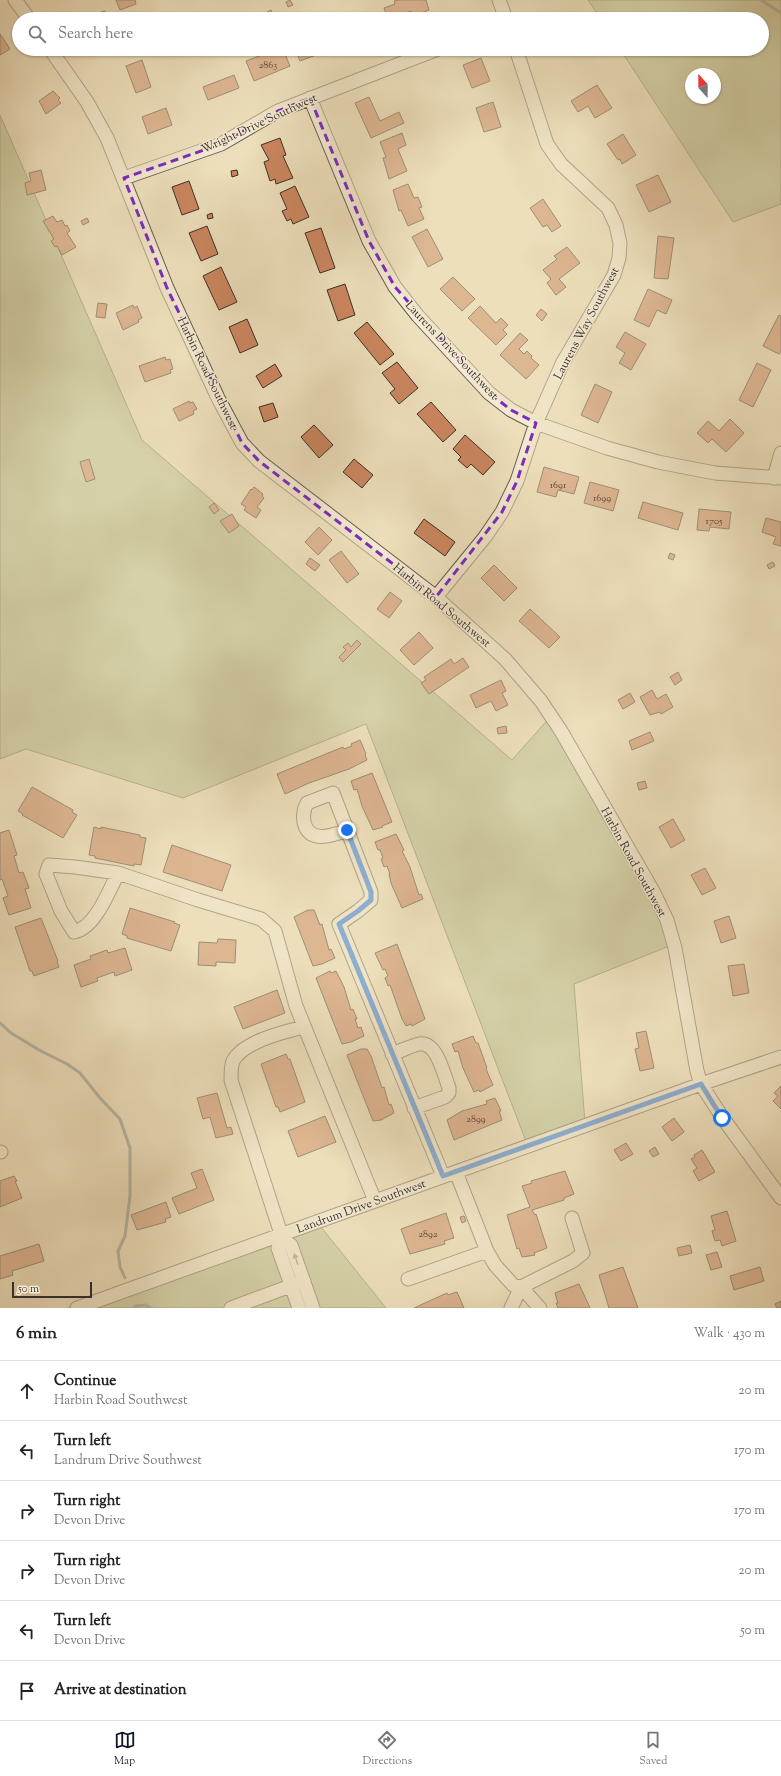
<!DOCTYPE html>
<html lang="en">
<head>
<meta charset="utf-8">
<style>
	body { margin:0; font-family:"Sorts Mill Goudy",serif; background:#f2f2f2; color:#222 }
	.compass { position:absolute; left:685px; top:68px; width:36px; height:36px; border-radius:50%; background:#fff; box-shadow:0 1px 3px #0004; rotate:339deg }
	.scale { position:absolute; left:12px; bottom:10px; width:80px; box-sizing:border-box; padding-left:4px; border:2px solid #3a3028; border-top:0; font-size:11px; line-height:14px; white-space:nowrap; color:#3a3028; -webkit-text-stroke:3px #f3ead3; paint-order:stroke }
	.stop { position:absolute; width:12px; height:12px; margin:-9px; border:3px solid #1a73e8; border-radius:50%; background:#fff }
	.stop.end { background:#1a73e8; border-color:#fff; box-shadow:0 1px 4px #0008 }
	.list { margin:0; padding:0; list-style:none }
	h2 { display:flex; justify-content:space-between; align-items:center; height:52px; margin:0; padding:0 16px; font-size:17px }
	h2 small { font-size:13px; font-weight:400; color:#767676 }
	.list li { display:grid; grid-template-columns:26px 1fr auto; gap:12px; align-items:center; box-sizing:border-box; height:60px; padding:0 16px; border-top:1px solid #e0e0e0 }
	.list b { display:block; font-size:15px; white-space:nowrap }
	.list p { margin:0; font-size:13px; white-space:nowrap; color:#767676 }
	.list em { font-size:13px; font-style:normal; color:#767676 }
	.icon { flex:none; width:22px; height:22px; fill:none; stroke:currentColor; stroke-width:2; stroke-linecap:round; stroke-linejoin:round }
	.map { position:relative; flex:none; width:781px; height:1308px; overflow:hidden }
	.search { position:absolute; background:#fff; box-shadow:0 1px 3px #0004; left:12px; right:12px; top:12px; height:44px; display:flex; align-items:center; gap:10px; box-sizing:border-box; padding:0 14px; border-radius:22px; color:#767676; font-size:15px }
	.sheet { height:412px; background:#fff }
	nav { display:flex; justify-content:space-around; align-items:center; box-sizing:border-box; height:56px; border-top:1px solid #e0e0e0; background:#fff; font-size:11px; color:#767676 }
	nav a { display:grid; justify-items:center; gap:2px }
	nav .on { color:#111827 }
	.map>svg:first-child { display:block }
</style>
</head>
<body>
<div class="map">
<svg width="781" height="1308" viewBox="0 0 781 1308">
	<rect width="100%" height="100%" fill="#eddfbb"/>
	<filter id="stains"><feTurbulence type="fractalNoise" baseFrequency=".005" numOctaves="4"/><feColorMatrix values="0 0 0 0 .2 0 0 0 0 .09 0 0 0 0 .02 0 0 0 .5 -.17"/></filter>
	<radialGradient id="worn" r=".72"><stop offset=".6" stop-color="#630" stop-opacity="0"/><stop offset="1" stop-color="#630" stop-opacity=".3"/></radialGradient>
	<path fill="#b8c291" stroke="#79795c" fill-rule="evenodd" d="M588 0H781V204L733 222 620 49H762V19H601ZM691 74H715V98H691Z
		M0 115 142 440 512 760 551 716 667 912 672 945 574 984 585 1123 527 1144 366 724 183 798 26 749 0 759Z
		M317 1222 386 1308H68Z"/>
	<g fill="none" stroke-linecap="round" stroke-linejoin="round">
		<path stroke="#768380" stroke-width="3" d="M761 0 781 13
			M0 1023 11 1033 39 1050 67 1064 80 1073 100 1098 120 1119 130 1148V1196L125 1236 118 1251 120 1267 125 1278
			M135 1306 146 1305 151 1308"/>
	</g>
	<path fill="#cb865f" stroke="#3a3028" d="M116 0H135L136 4 120 10Z
		M290 0 293 5 288 7 286 2Z
		M397 0H426L429 10 413 16 411 11 401 15 402 19H388L384 8 395 4 394 1Z
		M271 10 275 19H261L260 16Z
		M105 11 108 19H90L89 16Z
		M350 13 352 19H340L339 17Z
		M377 14 379 19H364Z
		M0 34 10 49 0 55Z
		M278 49H283L290 66 254 81 246 61Z
		M295 49H332L300 61Z
		M481 58 490 81 472 88 463 65Z
		M142 60 151 87 136 93 126 66Z
		M234 75 239 88 208 100 203 87Z
		M597 85 612 108 595 118 588 106 578 112 571 101Z
		M53 91 60 98 58 100 61 103 46 114 39 101Z
		M369 97 380 121 399 112 404 123 371 138 355 103Z
		M493 102 501 127 484 132 476 108Z
		M166 108 172 125 148 134 142 117Z
		M402 133 406 145 398 149 407 171 389 179 383 158 386 157 380 142Z
		M623 134 636 155 622 164 620 159 618 160 607 144Z
		M280 138 286 155 283 156 293 178 276 184 275 179 270 181 264 162 269 160 261 145Z
		M41 170 46 190 27 195 25 183 31 181 29 173Z
		M237 170 238 175 232 177 231 171Z
		M658 175 671 202 649 212 636 185Z
		M189 181 199 209 182 215 172 187Z
		M408 184 414 198 418 197 422 207 419 208 424 219 408 226 401 210 399 211 393 190Z
		M295 186 309 217 293 224 291 219 287 221 282 211 287 209 280 193Z
		M543 199 561 226 552 232 547 225 543 227 530 208Z
		M212 213 213 218 208 219 207 215Z
		M53 216 57 222 62 220 65 226 67 225 70 231 67 233 76 247 62 255 57 246 55 247 51 241 54 239 43 221Z
		M87 218 89 222 83 225 81 221Z
		M207 226 218 254 201 261 189 233Z
		M321 228 335 268 320 273 305 233Z
		M427 229 443 259 428 267 412 237Z
		M658 236 674 238 668 279 654 278Z
		M567 247 580 263 559 279 566 287 556 295 547 283 551 279 543 270 557 259 554 256Z
		M221 267 237 302 219 310 203 276Z
		M453 277 475 299 462 311 440 289Z
		M345 284 355 315 338 321 327 290Z
		M648 289 672 300 666 314 657 310 649 327 634 320Z
		M98 303 107 304 105 318 96 317Z
		M133 305 134 308 137 306 142 318 138 320 139 322 123 330 116 313Z
		M480 306 496 323 501 318 508 325 503 330 507 334 496 345 468 318Z
		M541 309 547 314 542 321 536 315Z
		M779 315 781 316V351L779 354 763 346Z
		M247 319 258 345 240 353 229 327Z
		M367 322 394 354 380 365 354 333Z
		M625 332 646 344 631 370 619 363 625 353 616 347Z
		M520 333 528 340 519 349 524 354 527 351 532 356 531 358 539 365 526 379 500 355Z
		M165 357 166 360 170 359 173 369 170 370 171 373 145 382 139 366Z
		M397 362 418 388 399 404 390 393 395 389 382 373Z
		M757 363 771 370 753 407 739 400Z
		M275 364 282 376 263 388 256 376Z
		M595 384 612 392 598 423 581 415Z
		M189 401 190 403 193 402 197 409 193 411 194 414 179 421 173 409Z
		M431 402 456 430 443 442 417 414Z
		M273 403 278 417 264 422 259 407Z
		M730 419 744 433 726 452 712 439 708 443 697 433 708 421 719 431Z
		M314 425 333 445 319 458 301 437Z
		M465 435 495 462 483 475 471 464 467 468 458 460 461 457 453 449Z
		M89 459 95 479 86 482 80 462Z
		M354 459 373 475 362 488 343 472Z
		M544 467 579 477 574 494 558 490 556 497 537 492Z
		M590 482 619 490 613 511 584 503Z
		M254 487 263 494 262 496 264 498 257 507 261 510 256 518 244 510 246 507 241 504 251 489 252 490Z
		M643 502 683 513 678 530 638 518Z
		M214 503 219 510 214 514 209 507Z
		M699 509 731 512 729 529 710 527 709 531 697 530Z
		M232 514 239 526 229 533 220 521Z
		M766 518 781 522V546L773 544 776 537 762 532Z
		M424 519 455 542 445 556 414 533Z
		M319 527 332 540 318 555 305 542Z
		M341 551 359 574 347 583 329 560Z
		M670 553 675 555 673 560 668 558Z
		M310 558 320 565 315 571 306 564Z
		M773 562 775 566 769 569 767 565Z
		M494 565 517 588 504 601 481 578Z
		M390 592 402 601 389 618 377 609Z
		M530 609 560 637 549 648 519 621Z
		M419 632 433 648 414 665 400 650Z
		M357 640 361 644 343 662 339 657 346 650 343 647 348 643 351 647Z
		M463 658 469 667 429 694 421 683 426 680 424 677 451 659 454 664Z
		M678 672 682 680 675 685 670 677Z
		M501 680 506 691 502 693 508 705 496 711 491 701 476 708 470 695Z
		M652 690 657 699 666 694 673 707 661 714 660 712 650 715 640 697Z
		M630 693 635 702 623 709 618 700Z
		M506 726 507 733 498 734 497 728Z
		M650 732 654 741 632 750 629 741Z
		M360 740 366 754 365 755 367 760 349 769 309 783 285 794 277 774 343 747 344 749 352 746 351 744Z
		M372 773 392 822 382 826 383 827 373 830 362 806 357 789 354 790 351 781Z
		M645 781 647 788 639 790 637 783Z
		M32 787 73 810 72 812 77 815 63 838 22 815 23 814 18 811Z
		M673 819 685 840 671 848 659 827Z
		M94 827 101 829V827L140 835V837L146 838 141 865 134 864V866L95 858V856L89 855Z
		M9 830 17 855 14 856 19 873 23 872 29 888 25 889 31 908 9 915 3 898 8 896 2 879 0 880V833Z
		M396 834 404 850 402 851 410 867 419 895 421 894 423 899 402 908 391 883 389 874H390L387 866 384 867 381 859 383 858 380 850H378L375 842Z
		M172 845 231 865 222 891 163 872Z
		M705 868 716 888 702 895 691 875Z
		M130 908 175 922 174 923 180 925 171 951 127 938V936L122 934Z
		M308 910H314L320 925 322 924 329 950 331 949 335 958 322 964 313 966 294 917Z
		M729 916 736 938 721 943 714 921Z
		M41 918 58 961 57 962 59 967 34 976 32 971H30L15 927Z
		M218 939 236 940 235 963 216 962V966L198 965 199 942 217 943Z
		M397 944 425 1019 412 1026 411 1024 406 1026 402 1019 390 985 388 986 385 978 388 976 385 969 383 970 375 953Z
		M125 948 132 970 115 976 114 972 97 978 98 981 81 987 74 965 91 959 90 956 107 950 108 953Z
		M744 964 749 993 733 996 728 966Z
		M330 971 331 973 336 971 344 987 351 1010 353 1009 357 1019H355L358 1028 361 1027 364 1036 351 1042 342 1044 316 978Z
		M277 990 285 1013 243 1029 234 1007Z
		M646 1031 654 1068 640 1071 635 1049 639 1048 636 1033Z
		M473 1036 476 1043H478L487 1068 486 1069 493 1085 480 1092 479 1090 474 1092 463 1068 458 1051 455 1052 452 1044Z
		M361 1049H367L371 1056 382 1088 384 1087 389 1105 391 1104 394 1113 381 1120 373 1121 347 1055Z
		M286 1054 288 1059H290L305 1102 280 1112 278 1107H276L261 1064Z
		M781 1086V1109L773 1101 778 1096 774 1093Z
		M217 1093 227 1128 231 1127 233 1134 216 1138 210 1117 203 1119 197 1098Z
		M495 1098 501 1111H499L502 1120 454 1140 447 1120 462 1111 487 1104 486 1101Z
		M325 1116 336 1142 298 1157 288 1131Z
		M674 1118 684 1132 672 1141 662 1127Z
		M626 1143 633 1154 621 1161 614 1150Z
		M655 1147 659 1154 653 1157 649 1151Z
		M702 1150 715 1172 699 1181 693 1171 697 1168 691 1159 695 1157 694 1155Z
		M202 1169 214 1200 179 1214 172 1198 197 1188 191 1173Z
		M565 1171 574 1194 564 1198V1200L532 1210 535 1215 536 1214 547 1248 534 1253 535 1255 522 1257 519 1248 517 1249 507 1215 530 1207 522 1186 532 1183 531 1181Z
		M14 1176 17 1181H15L22 1198 0 1207V1181Z
		M166 1202 171 1217 165 1219 166 1222 137 1230 131 1215Z
		M727 1211 736 1241 722 1246 720 1240 715 1241 712 1231 715 1230 711 1216Z
		M446 1213 454 1238 444 1241 445 1244 410 1254 401 1229Z
		M464 1216 466 1221 462 1223 460 1217Z
		M39 1244 44 1261 12 1271 13 1275 0 1279V1256Z
		M690 1245 692 1253 679 1256 677 1248Z
		M717 1252 722 1267 711 1270 706 1255Z
		M623 1267 638 1308H609L599 1275Z
		M760 1267 764 1281 734 1290 730 1276Z
		M579 1284 590 1308H558L556 1303H558L555 1293Z
		M457 1292 464 1308H414L447 1293 448 1295Z
		M781 1301V1308H777L775 1304Z"/>
	<g fill="none" stroke-linecap="round" stroke-linejoin="round">
		<defs>
			<path id="minor" d="M15 0 29 19
				M499 0 506 19
				M50 49 87 102 107 138 167 288 218 398 242 443 259 461 436 597 505 659 541 701 561 731 654 893 667 920 675 948 697 1071 701 1084 722 1117 781 1198
				M310 98 369 241 395 287 418 316 489 393 511 410 536 423 607 448 658 462 715 473 781 478
				M124 178 221 144 278 111 438 49
				M774 478 781 453
				M436 597 485 537 502 512 517 481 536 423 563 362 614 275 619 258 620 243 616 225 608 208 561 164 547 144 516 49
				M347 830C332 836 309 844 304 822 303 815 303 810 307 803L333 793 371 892V900L358 911 339 924 443 1176
				M49 865 75 867 118 873C109 891 95 928 74 932L61 911 46 874Z
				M118 873 198 900 261 919 275 931 296 1006 375 1201
				M304 1027C284 1032 244 1041 233 1061 231 1066 231 1074 231 1080L283 1240 291 1245 313 1308
				M392 1054C401 1051 410 1046 419 1044 437 1041 444 1075 449 1088V1093L445 1097 414 1108
				M0 1152H1
				M456 1172 487 1251 495 1265 513 1285 521 1287 540 1308
				M283 1240 278 1248 299 1308
				M408 1279 487 1251
				M77 1308 701 1084 781 1057
				M231 1308 304 1281
				M511 1308 521 1287 573 1261 583 1253 572 1218"/>
		</defs>
		<use href="#minor" stroke="#675c4d" stroke-width="15"/>
		<use href="#minor" stroke="#f3ead3" stroke-width="13"/>
	</g>
	<defs><path id="oneway-solid" d="M-6-.8H1V-3.2L6.5 0L1 3.2V.8H-6Z"/></defs>
	<use fill="#968d7e" href="#oneway-solid" transform="translate(296 1259) rotate(-109)"/>
	<g fill="none" stroke-linecap="round" stroke-linejoin="round">
		<path stroke="#1a73e8" stroke-width="5" d="M347 830 371 892V900L358 911 339 924 443 1176 701 1084 722 1118"/>
	</g>
	<path d="M0 0H781V1308H0ZM310 98 369 241 395 287 489 393 511 410 536 423 517 481 502 512 436 597 259 461 242 443 167 288 124 178 221 144 278 111Z" fill="#eddfbb" fill-opacity=".55" fill-rule="evenodd"/>
	<path fill="none" stroke="#7b2cbf" stroke-width="3" stroke-dasharray="8 5" stroke-linejoin="round" d="M310 98 369 241 395 287 489 393 511 410 536 423 517 481 502 512 436 597 259 461 242 443 167 288 124 178 221 144 278 111Z"/>
	<g text-anchor="middle" stroke-width="3" stroke-linejoin="round" paint-order="stroke">
		<g font-size="10" fill="#5e4636">
			<text x="268" y="68">2863</text>
			<text x="558" y="488">1691</text>
			<text x="602" y="501">1699</text>
			<text x="714" y="524">1705</text>
			<text x="476" y="1122">2899</text>
			<text x="428" y="1237">2892</text>
		</g>
		<g font-size="12" fill="#3a3028" stroke="#f3ead3">
			<text transform="translate(259 123) rotate(-25)" y="4">Wright Drive Southwest</text>
			<text transform="translate(586 323) rotate(-62)" y="4">Laurens Way Southwest</text>
			<text transform="translate(452 350) rotate(47)" y="4">Laurens Drive Southwest</text>
			<text transform="translate(208 373) rotate(64)" y="4">Harbin Road Southwest</text>
			<text transform="translate(442 605) rotate(40)" y="4">Harbin Road Southwest</text>
			<text transform="translate(634 862) rotate(61)" y="4">Harbin Road Southwest</text>
			<text transform="translate(361 1206) rotate(-20)" y="4">Landrum Drive Southwest</text>
		</g>
	</g>
	<rect width="100%" height="100%" filter="url(#stains)"/>
	<rect width="100%" height="100%" fill="url(#worn)"/>
</svg>
<svg class="compass" viewBox="-18 -18 36 36"><path d="M0-13l5 13h-10z" fill="#e53935"/><path d="M0 13l5-13h-10z" fill="#767676"/></svg>
<div class="scale">50 m</div>
<div class="stop" style="left:722px;top:1118px"></div>
<div class="stop end" style="left:347px;top:830px"></div>
<div class="search"><svg class="icon" aria-label="search" viewBox="0 0 24 24"><circle cx="10" cy="10" r="6"/><path d="M15 15l6 6"/></svg>Search here</div>
</div>
<section class="sheet">
<h2>6 min<small>Walk · 430 m</small></h2>
<ul class="list">
<li><svg class="icon" aria-label="ahead" viewBox="0 0 24 24"><path d="M12 20V5M6 11l6-6 6 6"/></svg><div><b>Continue</b><p>Harbin Road Southwest</p></div><em>20 m</em></li>
<li><svg class="icon" aria-label="left" viewBox="0 0 24 24"><path d="M17 20v-9H6M10 6l-5 5 5 5"/></svg><div><b>Turn left</b><p>Landrum Drive Southwest</p></div><em>170 m</em></li>
<li><svg class="icon" aria-label="right" viewBox="0 0 24 24"><path d="M7 20v-9h11M14 6l5 5-5 5"/></svg><div><b>Turn right</b><p>Devon Drive</p></div><em>170 m</em></li>
<li><svg class="icon" aria-label="right" viewBox="0 0 24 24"><path d="M7 20v-9h11M14 6l5 5-5 5"/></svg><div><b>Turn right</b><p>Devon Drive</p></div><em>20 m</em></li>
<li><svg class="icon" aria-label="left" viewBox="0 0 24 24"><path d="M17 20v-9H6M10 6l-5 5 5 5"/></svg><div><b>Turn left</b><p>Devon Drive</p></div><em>50 m</em></li>
<li><svg class="icon" aria-label="arrive" viewBox="0 0 24 24"><path d="M6 21V4h12l-3 4 3 4H6"/></svg><div><b>Arrive at destination</b></div></li>
</ul>
</section>
<nav>
<a class="on"><svg class="icon" aria-label="map" viewBox="0 0 24 24"><path d="M3 6l6-2 6 2 6-2v14l-6 2-6-2-6 2zM9 4v14M15 6v14"/></svg>Map</a>
<a><svg class="icon" aria-label="directions" viewBox="0 0 24 24"><path d="M12 3l9 9-9 9-9-9zM9 14v-3h6M13 9l2 2-2 2"/></svg>Directions</a>
<a><svg class="icon" aria-label="saved" viewBox="0 0 24 24"><path d="M7 4h10v16l-5-4-5 4z"/></svg>Saved</a>
</nav>
</body>
</html>
